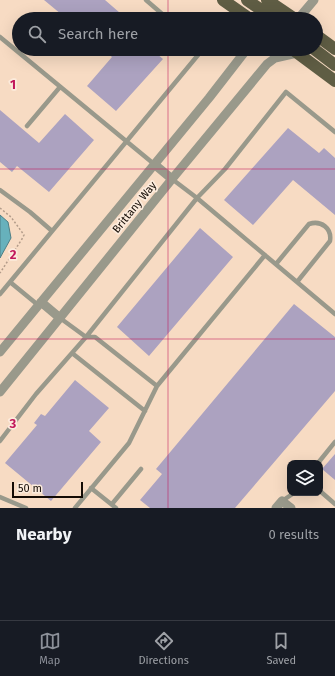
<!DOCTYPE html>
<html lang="en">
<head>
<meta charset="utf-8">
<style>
	body { margin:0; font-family:"Fira Sans",sans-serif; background:#242831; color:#f1f3f6 }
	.controls { position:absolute; right:12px; bottom:12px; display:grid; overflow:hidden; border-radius:8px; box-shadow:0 4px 16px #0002 }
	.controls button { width:36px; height:36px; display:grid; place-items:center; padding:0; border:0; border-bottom:1px solid #363941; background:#171b24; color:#f1f3f6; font:20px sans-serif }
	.scale { position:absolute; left:12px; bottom:10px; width:71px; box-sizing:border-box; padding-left:4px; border:2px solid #140b04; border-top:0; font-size:11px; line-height:14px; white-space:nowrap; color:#140b04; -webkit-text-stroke:3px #fcebdc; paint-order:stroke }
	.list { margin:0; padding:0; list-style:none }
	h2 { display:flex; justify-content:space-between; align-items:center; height:52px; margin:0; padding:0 16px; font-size:17px }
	h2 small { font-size:13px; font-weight:400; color:#9ea1a6 }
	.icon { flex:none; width:22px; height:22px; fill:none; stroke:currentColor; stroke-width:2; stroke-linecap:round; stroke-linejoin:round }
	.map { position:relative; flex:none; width:335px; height:508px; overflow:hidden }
	.search { position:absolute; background:#171b24; box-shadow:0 4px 16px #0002; left:12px; right:12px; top:12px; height:44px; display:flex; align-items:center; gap:10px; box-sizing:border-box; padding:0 14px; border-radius:22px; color:#9ea1a6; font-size:15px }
	.sheet { height:112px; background:#171b24 }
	nav { display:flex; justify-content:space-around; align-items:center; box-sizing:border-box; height:56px; border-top:1px solid #363941; background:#171b24; font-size:11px; color:#9ea1a6 }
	nav a { display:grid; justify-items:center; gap:2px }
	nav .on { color:#8c9099 }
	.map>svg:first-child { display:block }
</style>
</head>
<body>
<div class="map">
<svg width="335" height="508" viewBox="0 0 335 508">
	<rect width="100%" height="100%" fill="#f7dbc3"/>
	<path fill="#67b1bc" stroke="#4e7f85" d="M0 215 8 222 11 238 0 258Z"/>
	<path fill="#aca2c0" d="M44 0H105L127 19H67Z
		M102 49H151L163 59 116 111 87 86 112 57Z
		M0 110 39 143 65 114 94 140 49 192 17 166 12 172 0 162Z
		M288 128 319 153 324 148 335 158V215L293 180 253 225 224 200Z
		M200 228 233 257 149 356 117 327Z
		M294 304 335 337V391L235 508H150L140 500 162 474 156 469Z
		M75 380 109 408 89 431 101 442 51 501 5 463 37 425 34 423 41 414 45 416Z
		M335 454V480L322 469Z"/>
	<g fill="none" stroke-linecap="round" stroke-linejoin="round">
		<path stroke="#b39c8a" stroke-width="1.5" stroke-dasharray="2 2" stroke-linecap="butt" d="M0 208 11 217 24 235 22 239 0 273"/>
		<path stroke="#99998b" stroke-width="4.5" d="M146 0 168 19
			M0 37 154 164
			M27 126 60 87
			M172 179 197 198 225 169 286 92 335 132
			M0 190 30 212 52 231
			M276 264 309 224C321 220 332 228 330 241L297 282
			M10 282 203 49
			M0 294 10 282 38 305
			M60 318 86 337 197 198 335 314
			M72 353 145 411
			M0 441 36 394 86 337H95L157 386
			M318 463 335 442
			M91 488 116 508
			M320 491 335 504
			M0 497 26 508
			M282 501 294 493
			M112 504 141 469
			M75 508 129 443 157 386 265 255"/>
		<path stroke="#99998b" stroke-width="9" d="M298 19 314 0
			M154 164 172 179
			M41 302 60 318
			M0 352 209 98 247 49
			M0 392 172 179 267 64 275 58 297 53
			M276 508 282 501 291 508"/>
		<path stroke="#5f5d44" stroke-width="12" d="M223 0 250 19
			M247 0 267 14 286 19
			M267 0 295 19
			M316 35 335 49
			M292 49 335 81
			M314 49 335 65"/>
	</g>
	<path fill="none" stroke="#c2185b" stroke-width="1" stroke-opacity="0.55" d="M168 0V19M168 49V508M0 169H335M0 339H335"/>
	<g text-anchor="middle" stroke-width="3.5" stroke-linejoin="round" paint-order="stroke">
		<g font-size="11" fill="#140b04" stroke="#fcebdc">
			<text transform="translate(134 207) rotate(-51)" y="4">Brittany Way</text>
		</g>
	</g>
	<g font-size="13" text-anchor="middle" font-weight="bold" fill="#c2185b" stroke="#fcebdc" stroke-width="3.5" stroke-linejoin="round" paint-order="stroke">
		<text x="13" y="89">1</text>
		<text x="13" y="259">2</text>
		<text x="13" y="428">3</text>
	</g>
</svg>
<div class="controls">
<button><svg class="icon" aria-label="layers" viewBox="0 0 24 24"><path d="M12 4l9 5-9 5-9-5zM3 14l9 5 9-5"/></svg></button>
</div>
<div class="scale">50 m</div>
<div class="search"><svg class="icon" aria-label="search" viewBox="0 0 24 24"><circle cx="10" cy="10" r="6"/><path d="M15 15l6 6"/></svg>Search here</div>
</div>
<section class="sheet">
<h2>Nearby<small>0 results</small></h2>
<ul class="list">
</ul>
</section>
<nav>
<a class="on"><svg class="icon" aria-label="map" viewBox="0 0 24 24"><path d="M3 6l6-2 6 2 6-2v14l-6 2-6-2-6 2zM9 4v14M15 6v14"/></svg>Map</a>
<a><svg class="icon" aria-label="directions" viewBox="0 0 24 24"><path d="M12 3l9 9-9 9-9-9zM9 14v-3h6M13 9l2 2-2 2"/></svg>Directions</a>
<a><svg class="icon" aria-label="saved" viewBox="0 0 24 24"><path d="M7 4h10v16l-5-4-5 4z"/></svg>Saved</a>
</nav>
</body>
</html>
